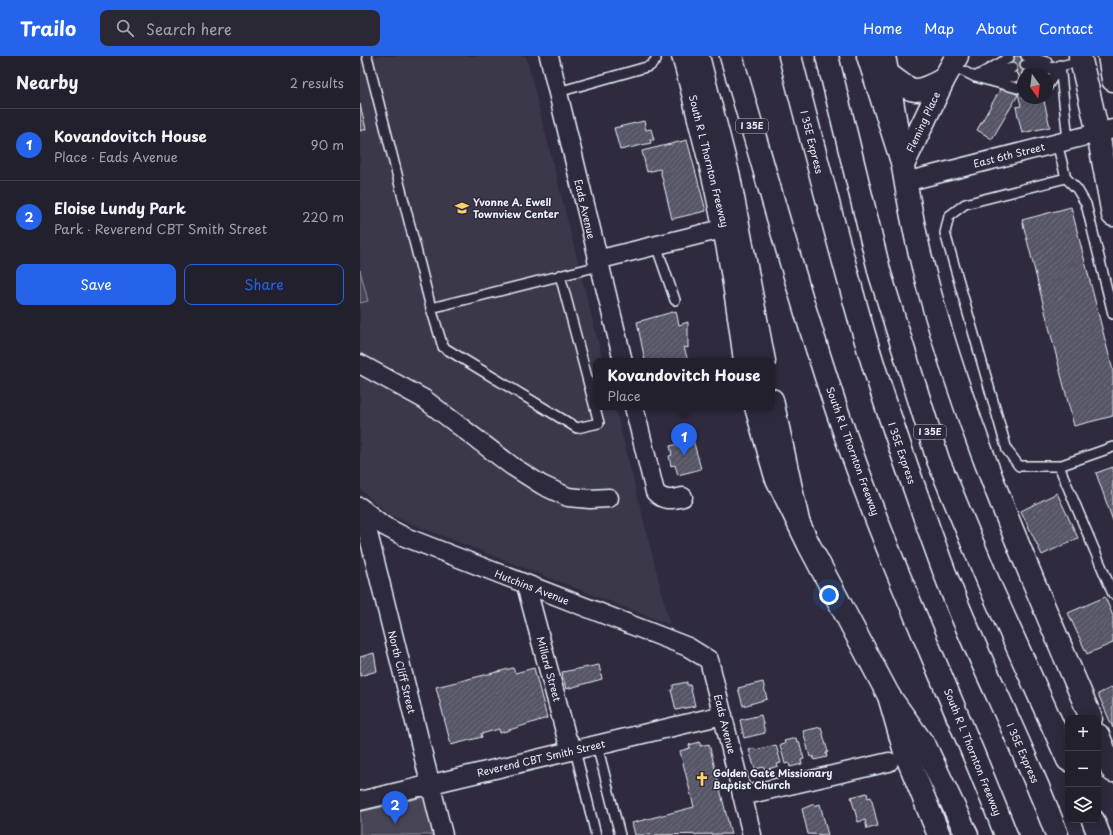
<!DOCTYPE html>
<html lang="en">
<head>
<meta charset="utf-8">
<style>
	body { margin:0; font-family:"Playpen Sans",sans-serif; background:#2b2836; color:#f1f3f6 }
	.controls { position:absolute; right:12px; bottom:12px; display:grid; overflow:hidden; border-radius:8px; box-shadow:0 2px 10px #0003 }
	.controls button { width:36px; height:36px; display:grid; place-items:center; padding:0; border:0; border-bottom:1px solid #403e4a; background:#23202e; color:#f1f3f6; font:20px sans-serif }
	.compass { position:absolute; left:657px; top:12px; width:36px; height:36px; border-radius:50%; background:#23202e; box-shadow:0 2px 10px #0003; rotate:166deg }
	.you { position:absolute; left:469px; top:539px; width:14px; height:14px; margin:-10px; border:3px solid #fff; border-radius:50%; background:#1a73e8; box-shadow:0 0 0 6px #1a73e833 }
	.badge { display:grid; place-items:center; width:26px; height:26px; border-radius:50%; background:#2563eb; color:#fff; font-size:13px; font-weight:700 }
	.pin { position:absolute; translate:-50% -33px; filter:drop-shadow(0 1px 2px #0008) }
	.pin::after { content:''; position:absolute; top:21px; width:14px; height:12px; background:inherit; clip-path:polygon(0 0,100% 0,50% 100%) }
	.popup { position:absolute; left:233px; top:302px; width:182px; height:52px; box-sizing:border-box; display:grid; place-content:center; border-radius:8px; background:#23202e; filter:drop-shadow(0 1px 3px #0005); font-size:13px; white-space:nowrap; color:#a3a3aa }
	.popup b { font-size:15px; color:#f1f3f6 }
	.popup::after { content:''; position:absolute; left:50%; top:100%; margin-left:-8px; border:8px solid transparent; border-top-color:#23202e }
	.list { margin:0; padding:0; list-style:none }
	h2 { display:flex; justify-content:space-between; align-items:center; height:52px; margin:0; padding:0 16px; font-size:17px }
	h2 small { font-size:13px; font-weight:400; color:#a3a3aa }
	.list li { display:grid; grid-template-columns:26px 1fr auto; gap:12px; align-items:center; box-sizing:border-box; height:72px; padding:0 16px; border-top:1px solid #403e4a }
	.list b { display:block; font-size:15px; white-space:nowrap }
	.list p { margin:0; font-size:13px; white-space:nowrap; color:#a3a3aa }
	.list em { font-size:13px; font-style:normal; color:#a3a3aa }
	.actions { display:flex; gap:8px; padding:12px 16px }
	.actions a { flex:1; padding:9px 0; border:1px solid #2563eb; border-radius:8px; text-align:center; font-size:14px; color:#2563eb }
	.actions .main { background:#2563eb; color:#fff }
	.icon { flex:none; width:22px; height:22px; fill:none; stroke:currentColor; stroke-width:2; stroke-linecap:round; stroke-linejoin:round }
	.map { position:relative; flex:none; width:753px; height:779px; overflow:hidden }
	header { display:flex; align-items:center; gap:24px; box-sizing:border-box; height:56px; padding:0 20px; background:#2563eb; color:#fff }
	header strong { font-size:19px }
	nav { display:flex; gap:22px; margin-inline-start:auto; font-size:14px }
	.search { width:280px; height:36px; background:#2b2836; display:flex; align-items:center; gap:10px; box-sizing:border-box; padding:0 14px; border-radius:8px; color:#a3a3aa; font-size:15px }
	main { display:flex }
	aside { flex:1; background:#23202e }
	.map>svg:first-child { display:block }
</style>
</head>
<body>
<header>
<strong>Trailo</strong>
<div class="search"><svg class="icon" aria-label="search" viewBox="0 0 24 24"><circle cx="10" cy="10" r="6"/><path d="M15 15l6 6"/></svg>Search here</div>
<nav><a>Home</a><a>Map</a><a>About</a><a>Contact</a></nav>
</header>
<main>
<aside>
<h2>Nearby<small>2 results</small></h2>
<ul class="list">
<li><span class="badge">1</span><div><b>Kovandovitch House</b><p>Place · Eads Avenue</p></div><em>90 m</em></li>
<li><span class="badge">2</span><div><b>Eloise Lundy Park</b><p>Park · Reverend CBT Smith Street</p></div><em>220 m</em></li>
</ul>
<div class="actions"><a class="main">Save</a><a>Share</a></div>
</aside>
<div class="map">
<svg width="753" height="779" viewBox="0 0 753 779">
	<defs>
		<pattern id="building-hatch" width="6" height="6" patternUnits="userSpaceOnUse"><rect width="6" height="6" fill="#575565"/><path d="M-1 1l2-2M0 6l6-6M5 7l2-2" fill="none" stroke="#6f6e7c"/></pattern>
	</defs>
	<rect width="100%" height="100%" fill="#2f2a3d"/>
	<filter id="ink" filterUnits="userSpaceOnUse"><feTurbulence type="fractalNoise" baseFrequency=".025" numOctaves="2"/><feDisplacementMap in="SourceGraphic" scale="8" xChannelSelector="R" yChannelSelector="G"/><feConvolveMatrix kernelMatrix="1 2 1 2 8 2 1 2 1" color-interpolation-filters="sRGB"/></filter>
	<g filter="url(#ink)">
		<path fill="#3b3749" d="M0 0H166L243 305H236V351H255L310 569 29 459 0 433Z"/>
		<path fill="#464455" stroke="#979aa6" d="M0 214 8 245 0 247Z
			M64 741 74 779H0V756Z"/>
		<path fill="url(#building-hatch)" stroke="#e8f1f8" d="M649 0H663L667 18H663V42H673L674 47 684 45 690 71 662 77 656 51 661 50Z
			M642 30 658 39 632 83 617 74Z
			M0 48 6 73 0 75Z
			M284 65 286 74 291 73 294 84H290L291 87 260 94 254 72Z
			M327 84 346 155 312 163 300 113 287 116 282 95Z
			M711 151 753 315V360L714 370 662 164Z
			M316 255 319 269 328 266V292L324 291 328 305H285L277 266Z
			M332 380 341 413 318 419 315 409 311 410 309 400 312 399 310 390 326 386 325 382Z
			M753 411V465L736 417Z
			M697 437 718 482 682 499 661 455Z
			M745 541 753 560V587L727 598 708 557Z
			M14 597 17 615 0 620V601Z
			M239 609 242 623 206 633 202 616Z
			M153 612 155 617 174 612 187 662 140 677 139 673 121 678 122 681 91 689 76 631Z
			M327 626V629H330L335 650 316 654 311 634 313 633V629Z
			M403 626 407 643 383 650 378 632Z
			M753 631V672L738 638Z
			M401 659 405 677 384 682 380 664Z
			M461 671 468 696 466 697 467 701 454 704 453 700 450 701 443 675Z
			M436 682 437 686 439 685 444 703 441 704 442 708 430 711 429 707 425 708 420 689 425 688 424 685Z
			M340 686V690L349 688 371 778 275 779 272 767 334 751 320 695 330 692 329 689Z
			M416 689 421 707 417 708 418 710 405 714 404 711 395 713 389 694 394 692 395 694Z
			M507 737 508 742 511 741 518 770 507 773 505 764 498 766 491 741Z
			M454 748V750L460 748 468 779 448 778 442 753Z"/>
		<g fill="none" stroke-linecap="round" stroke-linejoin="round">
			<defs>
				<path id="lane" d="M7 0 71 252 239 210
					M666 0 687 6
					M649 2 615 21 652 12
					M591 9 615 21 657 32
					M665 9H686
					M700 9 708 84
					M667 18 721 5
					M633 21H654
					M687 31 700 9
					M198 36 290 10 296 4V0
					M697 87 706 122 605 148 589 160 585 177 647 394 659 410H699L753 538
					M706 122 717 133 726 148 753 258
					M296 189 315 244
					M71 252 83 291 217 372 239 367 200 219
					M699 410 753 391
					M237 689 260 779
					M215 694 236 779"/>
				<path id="street" d="M189 0 263 305
					M545 126 753 73
					M237 204 354 175 366 176
					M0 308 64 343 152 410 182 429 208 441 230 443 249 442
					M274 351 295 436C303 445 311 444 323 441
					M0 451 24 470 45 481 328 591 349 604 392 779
					M2 453 83 779
					M166 529 207 683 215 694
					M382 740 529 706
					M0 745 363 659"/>
				<path id="secondary" d="M323 0C330 23 335 47 341 71 362 149 375 225 385 305
					M524 0C539 77 547 154 568 230 608 379 671 520 731 662
					M720 0 738 77 753 159
					M749 0 753 24
					M527 17C553 38 555 39 584 23
					M543 109 584 23 597 0
					M396 351 416 421 449 489 529 640 545 696 579 779
					M738 679 753 715"/>
				<path id="highway" d="M338 0 369 121 404 305
					M371 0C409 126 442 254 485 378 532 514 594 645 646 779
					M430 0C453 90 476 179 501 268 524 348 552 427 580 504 614 598 663 686 697 779
					M467 0 520 218 578 404 631 532 708 704
					M508 0 543 109
					M412 344 438 465
					M529 640 566 692 607 779
					M733 764 739 779"/>
			</defs>
			<use href="#lane" stroke="#e8f1f8" stroke-width="12"/>
			<use href="#street" stroke="#e8f1f8" stroke-width="21"/>
			<use href="#secondary" stroke="#e8f1f8" stroke-width="25"/>
			<use href="#highway" stroke="#e8f1f8" stroke-width="25"/>
			<use href="#lane" stroke="#2f2a3d" stroke-width="9"/>
			<use href="#street" stroke="#2f2a3d" stroke-width="18"/>
			<use href="#secondary" stroke="#2f2a3d" stroke-width="22"/>
			<use href="#highway" stroke="#2f2a3d" stroke-width="22"/>
		</g>
	</g>
	<defs>
		<symbol id="school-bare" viewBox="-9 -9 18 18"><path d="M0-5L7-2L0 1L-7-2ZM-4 1L0 2.5L4 1V4Q0 6-4 4Z" fill="#ffd166" stroke="#2f2a3d" stroke-width="2.5" paint-order="stroke"/></symbol>
		<symbol id="church-bare" viewBox="-9 -9 18 18"><path d="M-1.2-6h2.4v3.5h3.3v2.4h-3.3V6h-2.4V-.1h-3.3v-2.4h3.3Z" fill="#ffd166" stroke="#2f2a3d" stroke-width="2.5" paint-order="stroke"/></symbol>
	</defs>
	<g fill-rule="evenodd">
		<use href="#school-bare" x="92" y="142" width="20" height="20"/>
		<use href="#church-bare" x="332" y="713" width="20" height="20"/>
	</g>
	<g text-anchor="middle" stroke-width="3" stroke-linejoin="round" paint-order="stroke">
		<g fill="#2f2a3d" stroke="#b0b5c0" stroke-width="1">
			<rect x="376" y="63" width="32" height="14" rx="3"/>
			<rect x="554" y="369" width="32" height="14" rx="3"/>
		</g>
		<g font-size="9" font-weight="bold" fill="#e8f1f8">
			<text x="392" y="73">I 35E</text>
			<text x="570" y="379">I 35E</text>
		</g>
		<g font-size="10" fill="#e8f1f8" stroke="#2f2a3d">
			<text transform="translate(563 66) rotate(-65)" y="4">Fleming Place</text>
			<text transform="translate(452 86) rotate(76)" y="4">I 35E Express</text>
			<text transform="translate(649 99) rotate(-14)" y="4">East 6th Street</text>
			<text transform="translate(349 105) rotate(76)" y="4">South R L Thornton Freeway</text>
			<text transform="translate(225 153) rotate(77)" y="4">Eads Avenue</text>
			<text transform="translate(493 395) rotate(70)" y="4">South R L Thornton Freeway</text>
			<text transform="translate(542 397) rotate(71)" y="4">I 35E Express</text>
			<text transform="translate(172 531) rotate(21)" y="4">Hutchins Avenue</text>
			<text transform="translate(189 613) rotate(75)" y="4">Millard Street</text>
			<text transform="translate(42 616) rotate(76)" y="4">North Cliff Street</text>
			<text transform="translate(365 668) rotate(76)" y="4">Eads Avenue</text>
			<text transform="translate(613 696) rotate(68)" y="4">South R L Thornton Freeway</text>
			<text transform="translate(663 697) rotate(66)" y="4">I 35E Express</text>
			<text transform="translate(181 702) rotate(-13)" y="4">Reverend CBT Smith Street</text>
		</g>
		<g font-size="10" font-weight="bold" fill="#e8f1f8" stroke="#2f2a3d" text-anchor="start">
			<text x="113" y="150">Yvonne A. Ewell<tspan x="113" dy="12">Townview Center</tspan></text>
			<text x="353" y="721">Golden Gate Missionary<tspan x="353" dy="12">Baptist Church</tspan></text>
		</g>
	</g>
</svg>
<div class="controls">
<button>+</button>
<button>−</button>
<button><svg class="icon" aria-label="layers" viewBox="0 0 24 24"><path d="M12 4l9 5-9 5-9-5zM3 14l9 5 9-5"/></svg></button>
</div>
<svg class="compass" viewBox="-18 -18 36 36"><path d="M0-13l5 13h-10z" fill="#e53935"/><path d="M0 13l5-13h-10z" fill="#a3a3aa"/></svg>
<div class="you"></div>
<div class="pin badge" style="left:324px;top:400px">1</div>
<div class="popup"><b>Kovandovitch House</b>Place</div>
<div class="pin badge" style="left:35px;top:768px">2</div>
</div>
</main>
</body>
</html>
